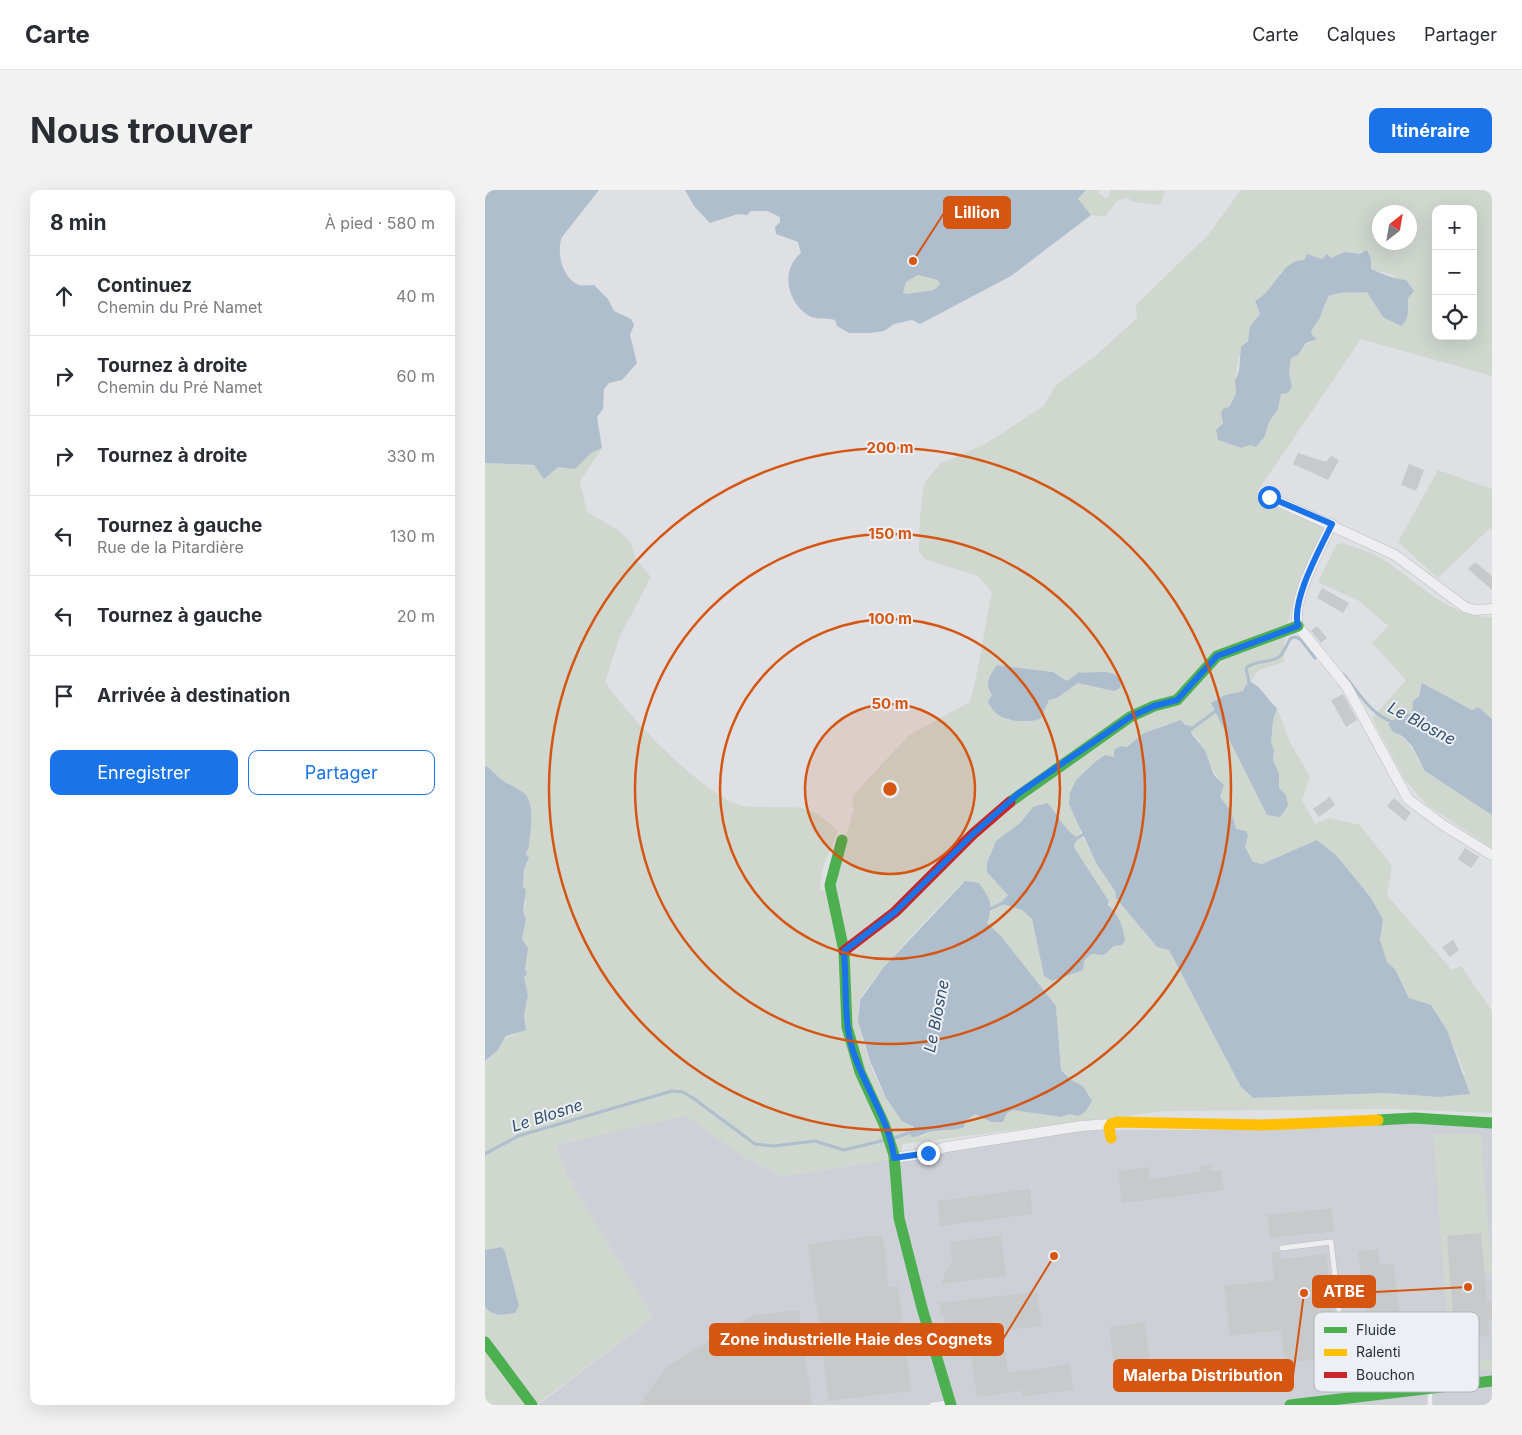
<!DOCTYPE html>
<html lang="fr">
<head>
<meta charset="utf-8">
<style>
	body { margin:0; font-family:Inter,sans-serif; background:#f2f2f3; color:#2b2b33 }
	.controls { position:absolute; right:15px; top:15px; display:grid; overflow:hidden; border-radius:10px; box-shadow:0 5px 20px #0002 }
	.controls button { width:45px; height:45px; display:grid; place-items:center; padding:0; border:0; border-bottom:1px solid #e1e1e2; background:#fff; color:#2b2b33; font:25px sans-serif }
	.compass { position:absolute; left:887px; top:15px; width:45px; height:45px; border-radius:50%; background:#fff; box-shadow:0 5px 20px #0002; rotate:31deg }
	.stop { position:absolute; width:15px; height:15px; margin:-11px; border:4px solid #1a73e8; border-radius:50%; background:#fff }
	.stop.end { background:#1a73e8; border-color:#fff; box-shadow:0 1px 5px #0008 }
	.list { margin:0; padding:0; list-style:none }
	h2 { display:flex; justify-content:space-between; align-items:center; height:65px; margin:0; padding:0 20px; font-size:21px }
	h2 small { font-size:16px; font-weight:400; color:#7c7c81 }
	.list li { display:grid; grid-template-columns:32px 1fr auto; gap:15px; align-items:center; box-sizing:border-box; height:80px; padding:0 20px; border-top:1px solid #e1e1e2 }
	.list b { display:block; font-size:19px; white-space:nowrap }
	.list p { margin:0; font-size:16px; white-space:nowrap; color:#7c7c81 }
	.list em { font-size:16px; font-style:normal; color:#7c7c81 }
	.actions { display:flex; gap:10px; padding:15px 20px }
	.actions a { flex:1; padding:11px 0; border:1px solid #1a73e8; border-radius:10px; text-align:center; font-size:18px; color:#1a73e8 }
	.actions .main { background:#1a73e8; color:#fff }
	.icon { flex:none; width:28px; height:28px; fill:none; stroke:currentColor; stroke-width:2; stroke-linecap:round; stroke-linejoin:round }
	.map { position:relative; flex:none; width:1007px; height:1215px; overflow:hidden; border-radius:10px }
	header { display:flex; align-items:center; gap:30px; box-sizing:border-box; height:70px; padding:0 25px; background:#fff; border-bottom:1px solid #e1e1e2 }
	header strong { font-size:24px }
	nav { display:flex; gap:28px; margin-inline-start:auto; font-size:18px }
	.intro { display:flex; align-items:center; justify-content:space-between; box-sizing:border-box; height:120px; padding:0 30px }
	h1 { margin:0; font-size:35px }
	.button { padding:12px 22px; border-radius:10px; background:#1a73e8; color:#fff; font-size:18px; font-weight:700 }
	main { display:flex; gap:30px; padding:0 30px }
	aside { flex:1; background:#fff; border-radius:10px; box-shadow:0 5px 20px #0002 }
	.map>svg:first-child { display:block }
</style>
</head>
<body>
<header>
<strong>Carte</strong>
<nav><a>Carte</a><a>Calques</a><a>Partager</a></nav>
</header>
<div class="intro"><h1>Nous trouver</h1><a class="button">Itinéraire</a></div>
<main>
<aside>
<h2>8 min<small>À pied · 580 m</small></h2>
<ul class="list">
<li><svg class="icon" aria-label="ahead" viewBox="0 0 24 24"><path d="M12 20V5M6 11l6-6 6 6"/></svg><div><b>Continuez</b><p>Chemin du Pré Namet</p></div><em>40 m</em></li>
<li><svg class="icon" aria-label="right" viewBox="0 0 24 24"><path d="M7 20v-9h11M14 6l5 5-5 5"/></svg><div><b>Tournez à droite</b><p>Chemin du Pré Namet</p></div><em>60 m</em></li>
<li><svg class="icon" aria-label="right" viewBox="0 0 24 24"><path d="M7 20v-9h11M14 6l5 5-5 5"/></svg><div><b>Tournez à droite</b></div><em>330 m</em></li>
<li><svg class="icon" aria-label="left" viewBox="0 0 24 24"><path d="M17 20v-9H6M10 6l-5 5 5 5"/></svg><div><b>Tournez à gauche</b><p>Rue de la Pitardière</p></div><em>130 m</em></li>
<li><svg class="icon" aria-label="left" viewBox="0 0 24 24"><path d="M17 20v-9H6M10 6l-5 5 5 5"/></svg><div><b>Tournez à gauche</b></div><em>20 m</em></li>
<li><svg class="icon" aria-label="arrive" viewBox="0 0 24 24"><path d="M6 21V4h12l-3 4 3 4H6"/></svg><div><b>Arrivée à destination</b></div></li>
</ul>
<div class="actions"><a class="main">Enregistrer</a><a>Partager</a></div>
</aside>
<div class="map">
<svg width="1007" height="1215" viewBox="0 0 1007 1215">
	<rect width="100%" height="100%" fill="#dee0e3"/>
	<path fill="#cdd0d6" d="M201 925 257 966 298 986 597 940H746L927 931 1007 938V1215H53L168 1127 82 986 71 955Z"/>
	<path fill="#cfd7cf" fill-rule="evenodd" d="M601 0H614L613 3 622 9 626 0 680 1 675 15 649 12 641 7 631 12 620 27 606 25 593 9Z
		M756 0H1007V186L876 149 772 302 774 310 839 337C823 379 796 426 799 472L774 480 758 501 740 505 726 514 794 598V583L788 570 789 560 786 553 788 531 792 518 805 552 825 587 817 610 830 634 844 628 875 635 907 676 902 705 967 780 976 776 1007 821V923L910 919 680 921 417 954 416 968 298 986 257 966 201 926 71 955 82 986 168 1127 51 1215H0V1117L3 1121 17 1057 0 1060V871C14 864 14 847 30 845L41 832 39 825 43 805 39 787 42 784 40 779 43 758 37 749 41 729 38 722 41 713 38 698 39 679 43 672 41 660 44 656C45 641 51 614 39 603 33 598 25 595 18 591 11 586 9 580 0 576V273L90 278 106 263 117 258 95 291 102 322 135 341 146 353 151 369 166 387 135 446 120 492C145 528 213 600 254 615 261 617 270 617 277 617 319 619 319 610 353 641L337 680 335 701 351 696 362 642 369 619 367 610 370 603 424 545 485 512C495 476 499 439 507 403L493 386 440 369 434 361 435 328 439 294 455 274 500 254 559 216 571 195 608 168 652 128 651 115 723 45ZM951 19H988V146H951ZM894 22H924V52H894ZM860 62 875 64 886 70V79C893 82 899 82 905 84 919 89 922 110 924 122L898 127 882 102C869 104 857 101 844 106 840 113 838 119 836 125 833 133 827 136 826 144L832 149C818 154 818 163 806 168L804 183 807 197 796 203 793 219 784 232 780 247 756 258 733 250 731 240C742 230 742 215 751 203 750 192 751 181 753 171 756 158 766 150 765 136L775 124 770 111 783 102 791 92 796 82 819 70 823 64C836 70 848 71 860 62ZM512 475 568 482 582 491 594 482C608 485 620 479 634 487L615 498 599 492 593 493 572 508 564 510 545 532 523 530 503 511 507 505ZM682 534C689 536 698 538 705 542 724 554 722 579 739 595L735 607 746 621 751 639 763 646 760 657 768 672 777 674 804 664 898 730 895 751 902 772 910 779 924 808 946 815 962 840 980 884 953 907 900 903 768 908 756 897 684 760 672 757 631 708 630 701 611 673 596 644 591 590 610 572 629 567 659 543ZM548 617 570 621 585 644 592 647 588 655 590 659 624 710 629 756 619 765 606 764 567 791 559 786 547 729 537 720 518 714 517 711 523 705 502 682V673L511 651 535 633ZM480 691 507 721 501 733 516 746 571 816 576 880 586 890 598 896 584 924 575 927 527 920 522 923 518 932H506L490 924 459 942 451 940 436 947C426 933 409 921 401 907 388 886 369 836 374 812 379 795 462 706 480 691Z
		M433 85 453 90 455 94 449 100 421 104 418 102 421 92Z
		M953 280 1007 299V340L1005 338 953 388 913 352Z
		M857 353C868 357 880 360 890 365 929 386 960 428 1007 427V529L993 518 987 520 948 500 945 496C932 502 931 511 927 523L907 532 908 542C932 553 929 574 948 587 952 590 958 591 962 594 977 604 992 615 1007 625V658L942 615 920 590 887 528 921 490 887 453 903 436 874 411 833 392 851 355Z
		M948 944H996L1007 1084H999L996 1043 962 1046 970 1149 983 1148V1152L971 1153 972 1172 1007 1169V1179L966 1184Z"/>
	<path fill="#aebecd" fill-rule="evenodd" d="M0 0H114L77 47C71 61 77 89 94 95 98 96 104 95 109 95L123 109 129 121 146 129 149 135 145 145 152 173 137 190 124 193 119 199 118 219 112 227 117 258 106 263 90 279 73 277 59 289 49 275 0 273Z
		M200 0H601L593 9 606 25 526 86 435 134 427 130 409 134 399 141 385 143H364L352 136 350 130C342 127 332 130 324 126 302 113 295 80 316 63L313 52 291 44 290 37 295 32V27L282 21H266L262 25 253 24 225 33 209 16ZM433 85 453 90 455 94 449 100 421 104 418 102 421 92Z
		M882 60 886 70V79C898 84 909 89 921 90L929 101 923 108C922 119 926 127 916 136L898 127 882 102C869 104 857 100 844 106 840 113 838 119 836 125 833 133 827 136 826 144L832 149 821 153 813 165 806 168 804 183 807 197 803 203 796 204 793 219 784 232 780 246 771 257 765 255 756 258 733 250 731 240 738 233 736 223 738 219 744 217 751 203 750 191 754 181 756 157 763 151 765 136 775 124 770 111C792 99 796 70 819 70L822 64 837 69 842 64 846 68 860 62 875 64Z
		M512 475 568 482 582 491 594 482C607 485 629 476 636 492L635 498 629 501 593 493 572 508 564 510 555 529C538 534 509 532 503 511L507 505C499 493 505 485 512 475Z
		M766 492C777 497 782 510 792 518L788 531 786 553 789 560 788 570 794 583V598L801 605 803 616 795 627 782 625 726 513 740 505 758 501 761 495Z
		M937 493 987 520 993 517 1007 529V625L940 581 927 556 917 546 908 542 903 534 917 525 927 523 928 511 934 506Z
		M696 530 700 535 706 536V543L720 560 729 585 739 595 735 607 746 621 751 639 761 641 763 646 760 657 768 672 777 674 832 650 851 665 886 708 898 730 895 750 902 772 910 779 924 808 946 815 962 840 985 904 953 907 900 903 768 908 756 897 684 760 672 757 631 708 630 701 611 673 584 614 585 603 591 590 610 572 620 565 629 567V560L635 556 642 557 659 543Z
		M0 576C9 580 11 586 18 591 25 595 33 598 39 603 51 614 45 641 44 656L41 664 44 668 39 679 38 697 41 700 38 722 41 729 37 749 43 758 40 779 42 784 39 787 43 805 39 825 41 840 21 846 12 861 0 871Z
		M562 613C573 623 578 640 592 647V650L589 655 590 659 624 711 623 715C634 725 638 736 640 751L637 755 629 756 619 765 606 764 599 771 598 780 567 791 559 786 547 729 537 720 518 714 517 711 523 705 502 682V673L511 651 535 633 548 617Z
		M480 691 494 693C505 709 509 714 502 733L516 746 571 816 576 880 586 890 598 896 607 911 600 922 593 926 584 924 576 927 528 920 522 923 518 932H506L490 924 482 930 478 938C468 940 459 940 449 941 441 942 435 947 426 947L425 941 429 937 417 931 401 908 385 871 373 831 375 810 399 777Z
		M17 1057 20 1062 34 1116 30 1123C19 1125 8 1127 0 1117V1060Z"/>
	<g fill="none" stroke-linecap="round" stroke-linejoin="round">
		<path stroke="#aebecd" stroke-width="3" d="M858 484C874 502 885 525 910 533
			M765 497 761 478C771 469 786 474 795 466 800 461 802 453 806 448L811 447 816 450 830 468
			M705 540 732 520
			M589 650 601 643
			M503 720 522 711
			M409 948 429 941
			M0 964 33 946 187 901 198 902 208 908 270 954 288 956 330 951 359 960 400 950"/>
	</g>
	<path fill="#c7c9cb" d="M813 263 841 272 846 266 854 270 843 290 808 274Z
		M924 274 939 280 931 301 916 295Z
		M990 372 1007 386V400L983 379Z
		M837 398 864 413 858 423 832 408Z
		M832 436 842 448 836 453 826 441Z
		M858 504 872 530 861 537 846 510Z
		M845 607 850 615 834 627 828 619Z
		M909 608 926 623 920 631 902 616Z
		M980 658 994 667 986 678 973 669Z
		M968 750 974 760 965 767 957 757Z
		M725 975 726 981 736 980 739 1000 637 1013 633 981 663 977 665 989 715 982V976Z
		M545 999 547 1024 455 1036 453 1011Z
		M846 1018 849 1041 785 1048 782 1025Z
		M996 1043 1002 1111H1007V1129H1003L1005 1146 970 1149 962 1046Z
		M396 1045 400 1059 403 1097 413 1096 426 1201 344 1211 323 1054Z
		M516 1046 521 1086 456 1094 460 1087 458 1085 467 1072 465 1052Z
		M892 1059 895 1075 908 1074 920 1158 886 1163 873 1062Z
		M795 1062 796 1069 841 1064 854 1167 844 1168V1171L836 1172 835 1169 800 1173 796 1140 745 1146 739 1096 789 1090 786 1063Z
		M552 1102 557 1136 514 1141 513 1132 461 1139 459 1125 457 1126 453 1113Z
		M314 1120 327 1215H154L181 1177 223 1152 268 1125Z
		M660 1132 667 1188 631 1192 624 1137Z
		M520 1160 523 1183 585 1174 588 1200 538 1206 537 1201 492 1207 486 1165Z"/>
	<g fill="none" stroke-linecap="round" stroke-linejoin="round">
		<defs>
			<path id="lane" d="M797 1058 846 1052 864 1207
				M945 1201V1215
				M447 1215 462 1213"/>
			<path id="street" d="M784 307 910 365 980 417 990 420 1007 419
				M847 334C835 359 806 410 813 436L862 497 923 609 958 635 1007 665
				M409 968 443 963 461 957 596 936 626 934"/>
		</defs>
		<use href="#lane" stroke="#bcbec1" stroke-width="6"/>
		<use href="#street" stroke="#bcbec1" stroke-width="11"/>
		<use href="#lane" stroke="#eeeef0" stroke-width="5"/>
		<use href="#street" stroke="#eeeef0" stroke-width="10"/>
		<path stroke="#4caf50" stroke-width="11" d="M525 612 645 527 669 516 692 510 732 466 813 436
			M357 650 345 695 359 761 362 837 375 882 399 934 409 965 414 1028 437 1118 466 1215
			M893 930 929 928 1007 933
			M0 1152 47 1215
			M805 1215 1007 1191"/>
		<path stroke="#ffc107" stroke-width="11" d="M626 948 624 938 626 934 632 932 778 935 893 930"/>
		<path stroke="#c62828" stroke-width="11" d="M359 761 410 722 488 644 525 612"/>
	</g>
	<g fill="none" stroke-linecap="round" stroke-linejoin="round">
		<path stroke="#1a73e8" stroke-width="6" d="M443 963 409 968C405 931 379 896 368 861 358 830 362 794 359 761L410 722 488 644 534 603 645 527 669 516 692 510 732 466 813 436C806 410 835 359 847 334L784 307"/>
	</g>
	<circle cx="405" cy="599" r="85" fill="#d55511" fill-opacity=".12"/>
	<g fill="none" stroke="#d55511" stroke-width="2.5">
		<circle cx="405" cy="599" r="85"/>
		<circle cx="405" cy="599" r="170"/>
		<circle cx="405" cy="599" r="255"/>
		<circle cx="405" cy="599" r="341"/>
	</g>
	<g text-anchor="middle" stroke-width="4" stroke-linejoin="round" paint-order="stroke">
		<g font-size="16" font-style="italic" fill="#354f6b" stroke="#eceff3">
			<text transform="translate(937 533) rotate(28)" y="6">Le Blosne</text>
			<text transform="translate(451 826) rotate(-79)" y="6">Le Blosne</text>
			<text transform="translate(62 925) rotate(-18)" y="6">Le Blosne</text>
		</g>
	</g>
	<rect x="829" y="1122" width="165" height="80" rx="8" fill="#eceff3" stroke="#b1b5bc" stroke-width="1"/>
	<rect x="839" y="1137" width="23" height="6" fill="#4caf50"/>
	<rect x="839" y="1159" width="23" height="7" fill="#ffc107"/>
	<rect x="839" y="1182" width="23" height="6" fill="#c62828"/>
	<g font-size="14" fill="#272f3b">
		<text x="871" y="1145">Fluide</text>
		<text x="871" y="1167">Ralenti</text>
		<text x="871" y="1190">Bouchon</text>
	</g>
	<circle cx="405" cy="599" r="8" fill="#d55511" stroke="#eceff3" stroke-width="2.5"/>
	<g font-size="15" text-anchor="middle" font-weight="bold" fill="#d55511" stroke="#eceff3" stroke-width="4" stroke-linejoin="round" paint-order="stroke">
		<text x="405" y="263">200 m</text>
		<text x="405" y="349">150 m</text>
		<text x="405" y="434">100 m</text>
		<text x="405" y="519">50 m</text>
	</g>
	<path fill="none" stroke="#d55511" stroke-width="2" d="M428 71L459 23M983 1097L890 1102M569 1066L518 1149M819 1103L808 1186"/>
	<g fill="#d55511" stroke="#eceff3" stroke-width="2">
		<circle cx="428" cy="71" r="5"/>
		<circle cx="983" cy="1097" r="5"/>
		<circle cx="569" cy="1066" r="5"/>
		<circle cx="819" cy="1103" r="5"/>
	</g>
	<g fill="#d55511" stroke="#d55511" stroke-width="2">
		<rect x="459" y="7" width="66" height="31" rx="5"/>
		<rect x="828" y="1086" width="62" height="31" rx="5"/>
		<rect x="225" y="1134" width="293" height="31" rx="5"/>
		<rect x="629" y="1170" width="179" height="31" rx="5"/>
	</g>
	<g font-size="16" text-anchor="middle" font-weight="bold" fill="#fff">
		<text x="492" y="28">Lillion</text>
		<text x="859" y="1107">ATBE</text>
		<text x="371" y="1155">Zone industrielle Haie des Cognets</text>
		<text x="718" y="1191">Malerba Distribution</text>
	</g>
</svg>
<div class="controls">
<button>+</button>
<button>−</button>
<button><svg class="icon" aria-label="locate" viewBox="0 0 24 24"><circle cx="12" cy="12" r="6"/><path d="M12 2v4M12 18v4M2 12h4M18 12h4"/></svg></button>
</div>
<svg class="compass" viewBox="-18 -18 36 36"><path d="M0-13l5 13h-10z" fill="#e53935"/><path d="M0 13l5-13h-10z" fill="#7c7c81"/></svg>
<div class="stop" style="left:784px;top:307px"></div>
<div class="stop end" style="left:443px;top:963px"></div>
</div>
</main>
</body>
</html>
